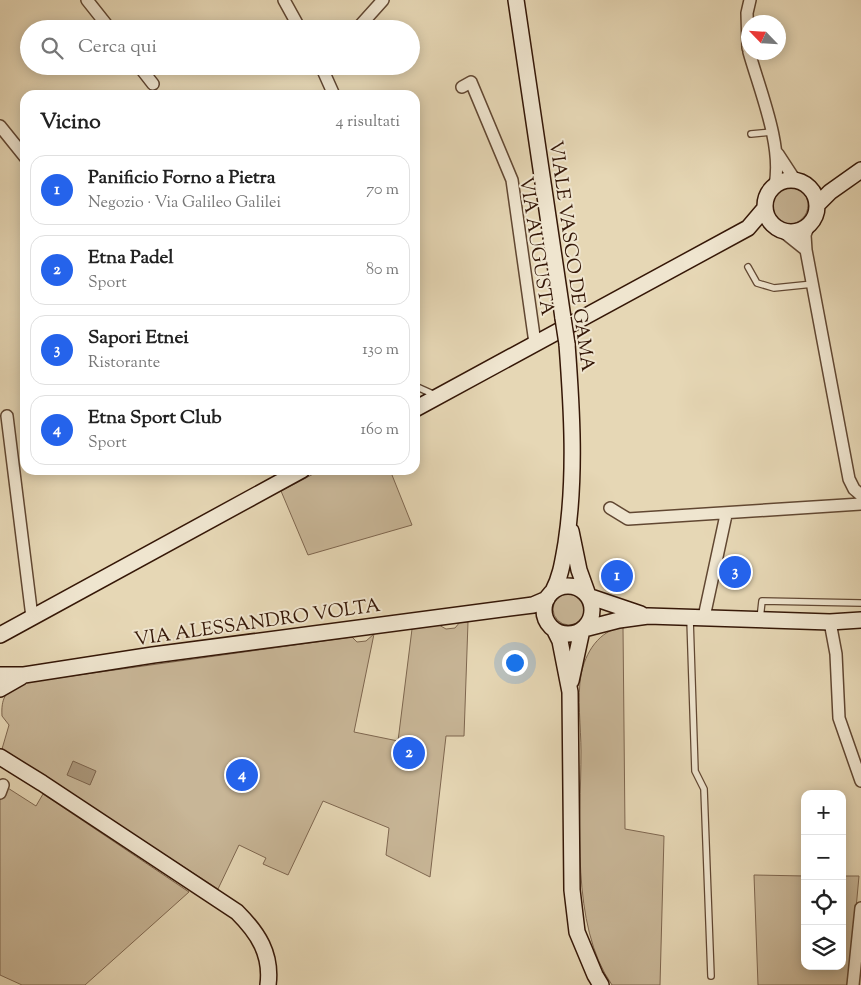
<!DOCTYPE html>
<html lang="it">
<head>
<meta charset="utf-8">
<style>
	body { margin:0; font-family:"Sorts Mill Goudy",serif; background:#f2f2f2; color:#222 }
	.controls { position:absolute; right:15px; bottom:15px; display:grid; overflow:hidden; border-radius:10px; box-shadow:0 2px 12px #0003 }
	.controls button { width:45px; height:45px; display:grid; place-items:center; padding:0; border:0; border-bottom:1px solid #e0e0e0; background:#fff; color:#222; font:25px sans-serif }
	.compass { position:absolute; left:741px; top:15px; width:45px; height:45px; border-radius:50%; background:#fff; box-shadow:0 2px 12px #0003; rotate:295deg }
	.you { position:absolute; left:514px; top:662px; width:18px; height:18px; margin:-12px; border:4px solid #fff; border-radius:50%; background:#1a73e8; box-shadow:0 0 0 8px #1a73e833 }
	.badge { display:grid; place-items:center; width:32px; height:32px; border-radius:50%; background:#2563eb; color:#fff; font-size:16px; font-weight:700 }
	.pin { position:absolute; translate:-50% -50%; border:2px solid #fff; box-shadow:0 1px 5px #0006 }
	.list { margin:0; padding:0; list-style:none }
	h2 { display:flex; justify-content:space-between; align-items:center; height:65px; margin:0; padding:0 20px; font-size:21px }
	h2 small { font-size:16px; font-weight:400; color:#767676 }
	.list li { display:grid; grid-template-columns:32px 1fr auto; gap:15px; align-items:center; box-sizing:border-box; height:70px; margin:0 10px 10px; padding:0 10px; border:1px solid #e0e0e0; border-radius:15px }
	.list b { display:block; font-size:19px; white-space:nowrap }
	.list p { margin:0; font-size:16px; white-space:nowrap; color:#767676 }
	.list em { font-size:16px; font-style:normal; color:#767676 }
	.icon { flex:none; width:28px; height:28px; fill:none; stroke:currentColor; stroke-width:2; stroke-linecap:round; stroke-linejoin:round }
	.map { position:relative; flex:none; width:861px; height:985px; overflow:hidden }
	.search { position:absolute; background:#fff; box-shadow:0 2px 12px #0003; left:20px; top:20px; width:400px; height:55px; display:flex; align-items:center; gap:12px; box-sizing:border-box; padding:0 18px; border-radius:28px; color:#767676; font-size:19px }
	.panel { position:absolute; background:#fff; box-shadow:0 2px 12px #0003; left:20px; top:90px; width:400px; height:385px; border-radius:15px }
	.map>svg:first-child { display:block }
</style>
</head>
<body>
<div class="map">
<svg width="861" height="985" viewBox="0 0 861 985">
	<rect width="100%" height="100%" fill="#e6d7b5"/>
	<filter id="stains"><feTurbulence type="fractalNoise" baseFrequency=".004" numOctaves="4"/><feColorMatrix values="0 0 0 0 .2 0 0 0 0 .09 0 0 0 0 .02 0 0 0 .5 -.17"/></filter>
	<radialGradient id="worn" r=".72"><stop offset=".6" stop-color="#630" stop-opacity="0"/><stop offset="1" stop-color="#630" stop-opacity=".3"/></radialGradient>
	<path fill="#c8b697" stroke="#7e664f" d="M770 205a19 19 0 1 1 38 0a19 19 0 1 1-38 0Z
		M321 470H390L412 525 308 555 281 491Z
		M553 609a16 16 0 1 1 32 0a16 16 0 1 1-32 0Z
		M460 622H468L464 736H446L430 877 386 855 389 828 323 801 288 875 263 864 266 858 239 845 218 889 2 749 9 725 2 716C1 699 5 691 21 683L352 637 357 642 366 641 374 634 354 732 398 741 412 629 439 625 446 629 455 628Z
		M623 627 625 829 664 836 660 985H612C570 925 581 822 581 751 581 729 577 696 581 675 585 653 599 630 623 627Z
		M0 783 36 806 43 794 189 892 85 985H22L0 975Z
		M754 875 805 876V966H842V876H859L849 985H758Z"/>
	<path fill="#aa967a" stroke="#7b634c" d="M73 761 96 771 90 785 67 775Z"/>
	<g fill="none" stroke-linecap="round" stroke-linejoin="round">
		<defs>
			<path id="lane" d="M751 134 771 132
				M748 267 757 283 774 288 813 284
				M415 386 435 395
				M690 619 695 771 704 789 711 976
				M760 619 762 601 861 603"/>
			<path id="street" d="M87 0 110 29
				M284 0 300 29
				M357 29 383 0
				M748 48 747 13 750 0
				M749 52C760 91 783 146 775 185
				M139 66 153 84
				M321 66 334 95
				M462 87 471 82 512 180 535 343
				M0 126 25 157
				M778 154 795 180
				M809 225 805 235 806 250 849 479 854 489 861 495
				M781 230 806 250
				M7 416 32 617
				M610 508 628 519 861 504
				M704 617 726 515
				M830 622 836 654 839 718 861 781
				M0 793 3 785
				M853 985 861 908"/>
			<path id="secondary" d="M516 0 563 318
				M765 206a26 26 0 1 1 52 0a26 26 0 1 1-52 0Z
				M817 205 830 192 861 170
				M415 409 748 228 765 208
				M571 531 579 570 588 595
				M544 610a24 24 0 1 1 48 0a24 24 0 1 1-48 0Z
				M553 591C561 576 563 560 566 543 576 477 572 410 567 344
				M588 596 641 614
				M584 629 619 620 648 616 830 622 861 620
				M555 631 560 641 570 692 572 890 577 932 595 975 601 985
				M0 635 302 470
				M0 675H24L153 655 533 605 547 599
				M571 681 582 630
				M0 689 21 677
				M0 757 42 783 237 912C258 933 272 954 268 985"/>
		</defs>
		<use href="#lane" stroke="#614732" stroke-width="8"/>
		<use href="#street" stroke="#614732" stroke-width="14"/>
		<use href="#secondary" stroke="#351707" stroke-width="18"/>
		<use href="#lane" stroke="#efe5cf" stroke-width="5.5"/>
		<use href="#street" stroke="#efe5cf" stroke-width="11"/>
		<use href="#secondary" stroke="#efe5cf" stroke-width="15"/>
		<defs>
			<path id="secondary-bridge" d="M563 318 567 344"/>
		</defs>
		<use href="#secondary-bridge" stroke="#351707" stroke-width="18" stroke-linecap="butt"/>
		<use href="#secondary-bridge" stroke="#efe5cf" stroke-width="15"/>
	</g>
	<g text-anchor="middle" stroke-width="4" stroke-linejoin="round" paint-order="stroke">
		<g font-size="19" fill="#351707" stroke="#efe5cf">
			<text transform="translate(538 246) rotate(81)" y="7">VIA AUGUSTA</text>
			<text transform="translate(573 256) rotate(82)" y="7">VIALE VASCO DE GAMA</text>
			<text transform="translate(257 621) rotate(-8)" y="7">VIA ALESSANDRO VOLTA</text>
		</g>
	</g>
	<rect width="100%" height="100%" filter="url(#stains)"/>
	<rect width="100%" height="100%" fill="url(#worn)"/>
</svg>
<div class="controls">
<button>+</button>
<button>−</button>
<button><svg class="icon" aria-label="locate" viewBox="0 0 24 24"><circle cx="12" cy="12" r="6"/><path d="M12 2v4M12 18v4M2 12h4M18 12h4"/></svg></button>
<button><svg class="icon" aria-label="layers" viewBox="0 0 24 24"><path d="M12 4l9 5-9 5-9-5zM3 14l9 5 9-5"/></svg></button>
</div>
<svg class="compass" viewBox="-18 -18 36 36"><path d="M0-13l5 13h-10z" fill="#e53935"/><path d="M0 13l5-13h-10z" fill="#767676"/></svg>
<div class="you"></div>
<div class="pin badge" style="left:617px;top:576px">1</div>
<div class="pin badge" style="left:409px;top:753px">2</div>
<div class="pin badge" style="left:735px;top:572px">3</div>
<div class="pin badge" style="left:242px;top:775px">4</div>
<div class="search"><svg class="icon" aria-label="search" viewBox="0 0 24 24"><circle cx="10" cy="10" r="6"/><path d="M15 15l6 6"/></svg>Cerca qui</div>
<section class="panel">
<h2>Vicino<small>4 risultati</small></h2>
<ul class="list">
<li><span class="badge">1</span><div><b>Panificio Forno a Pietra</b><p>Negozio · Via Galileo Galilei</p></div><em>70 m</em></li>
<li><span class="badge">2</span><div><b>Etna Padel</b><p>Sport</p></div><em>80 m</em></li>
<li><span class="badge">3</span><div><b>Sapori Etnei</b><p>Ristorante</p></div><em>130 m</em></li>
<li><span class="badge">4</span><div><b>Etna Sport Club</b><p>Sport</p></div><em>160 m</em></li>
</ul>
</section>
</div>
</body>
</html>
